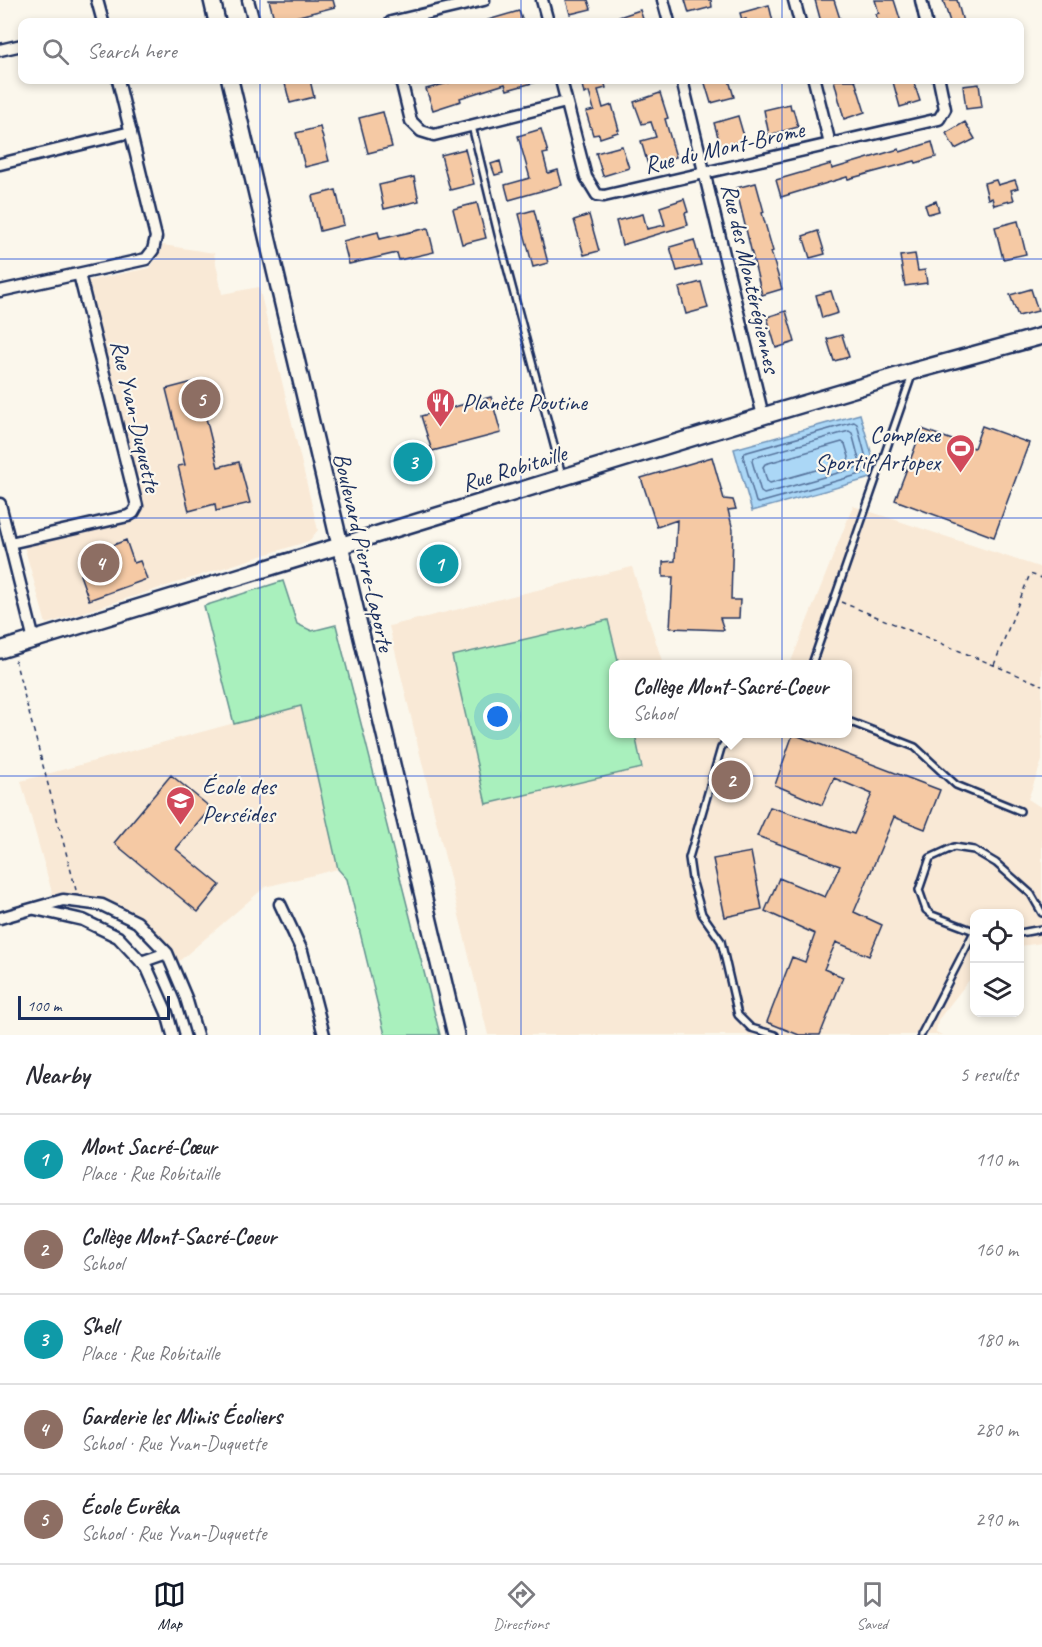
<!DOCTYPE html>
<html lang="en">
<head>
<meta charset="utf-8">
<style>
	body { margin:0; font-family:Caveat,sans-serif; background:#f7f7f7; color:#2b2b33 }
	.controls { position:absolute; right:18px; bottom:18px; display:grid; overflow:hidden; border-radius:12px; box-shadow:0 3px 9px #0003 }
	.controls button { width:54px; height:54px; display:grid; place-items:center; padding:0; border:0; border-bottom:2px solid #e1e1e2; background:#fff; color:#2b2b33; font:30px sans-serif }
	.scale { position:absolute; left:18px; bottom:15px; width:152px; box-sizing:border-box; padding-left:6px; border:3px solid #1b2f5e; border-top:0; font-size:16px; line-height:21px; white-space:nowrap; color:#1b2f5e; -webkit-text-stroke:4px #fbf7ec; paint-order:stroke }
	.you { position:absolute; left:498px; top:717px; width:21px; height:21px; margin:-15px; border:4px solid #fff; border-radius:50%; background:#1a73e8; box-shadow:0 0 0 9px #1a73e833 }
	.badge { display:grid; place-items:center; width:39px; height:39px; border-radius:50%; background:#111827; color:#fff; font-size:20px; font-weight:700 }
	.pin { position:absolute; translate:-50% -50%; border:3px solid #fff; box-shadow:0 2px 6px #0006 }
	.popup { position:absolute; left:609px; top:660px; width:243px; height:78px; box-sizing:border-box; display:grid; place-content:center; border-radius:12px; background:#fff; filter:drop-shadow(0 2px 4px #0005); font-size:20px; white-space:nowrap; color:#7c7c81 }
	.popup b { font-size:22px; color:#2b2b33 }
	.popup::after { content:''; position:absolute; left:50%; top:100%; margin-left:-12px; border:12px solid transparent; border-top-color:#fff }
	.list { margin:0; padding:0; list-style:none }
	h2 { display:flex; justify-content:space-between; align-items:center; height:78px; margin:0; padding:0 24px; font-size:26px }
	h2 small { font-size:20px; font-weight:400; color:#7c7c81 }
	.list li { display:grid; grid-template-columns:39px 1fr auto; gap:18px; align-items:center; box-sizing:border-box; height:90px; padding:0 24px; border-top:2px solid #e1e1e2 }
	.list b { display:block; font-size:22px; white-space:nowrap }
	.list p { margin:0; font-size:20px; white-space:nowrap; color:#7c7c81 }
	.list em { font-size:20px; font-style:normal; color:#7c7c81 }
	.icon { flex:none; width:33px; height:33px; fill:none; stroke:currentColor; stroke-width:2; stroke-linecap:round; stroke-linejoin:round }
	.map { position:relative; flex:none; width:1042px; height:1035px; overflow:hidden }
	.search { position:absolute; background:#fff; box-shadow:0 3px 9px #0003; left:18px; right:18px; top:18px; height:66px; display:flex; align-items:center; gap:15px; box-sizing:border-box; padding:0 21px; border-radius:12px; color:#7c7c81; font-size:22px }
	.sheet { height:528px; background:#fff }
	nav { display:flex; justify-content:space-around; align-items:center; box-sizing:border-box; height:84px; border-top:2px solid #e1e1e2; background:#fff; font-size:16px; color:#7c7c81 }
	nav a { display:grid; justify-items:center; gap:3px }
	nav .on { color:#111827 }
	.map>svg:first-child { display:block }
</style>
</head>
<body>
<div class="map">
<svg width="1042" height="1035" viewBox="0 0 1042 1035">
	<rect width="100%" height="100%" fill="#fbf7ec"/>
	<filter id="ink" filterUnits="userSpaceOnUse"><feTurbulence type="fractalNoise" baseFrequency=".0167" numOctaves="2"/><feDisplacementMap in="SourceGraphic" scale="12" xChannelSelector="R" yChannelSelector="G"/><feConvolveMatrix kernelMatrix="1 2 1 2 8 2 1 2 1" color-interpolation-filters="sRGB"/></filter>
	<g filter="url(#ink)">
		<path fill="#f9e9d6" d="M163 245 214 253 222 294 259 287 318 530 309 541 46 624 24 546 139 514 141 503 87 281 149 268 157 258Z
			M853 506 1042 568V761L1028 799 1042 808V943L1020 946V914H974V974L938 1020 936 1032 942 1035H488L389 626 632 567 663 664H614V734H848V664H790Z
			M301 705 338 869 265 887 177 963 158 936 88 898 53 896 21 781Z"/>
		<path fill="#a9f0bd" stroke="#62908e" stroke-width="1.5" d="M283 581 297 624 312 631 336 625 440 1035H385L347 879 338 869 301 706 234 724 204 606Z
			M608 620 619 664H614V734H635L642 768 486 804 452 656Z"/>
		<path fill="#abd7f6" stroke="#7194b9" stroke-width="1.5" d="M860 414 878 476 752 511 734 449Z"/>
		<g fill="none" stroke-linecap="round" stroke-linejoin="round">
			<path stroke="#55729b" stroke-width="1.5" d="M854 422 857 424 869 469 868 472 759 503 756 502 743 456 744 453Z
				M849 431 852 433 860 463 859 467 764 494 761 492 752 461 753 458Z
				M842 442 845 444 849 457 848 461 770 483 767 481 763 467 765 464Z"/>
		</g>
		<path fill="#f5c9a4" stroke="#1b2f5e" stroke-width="1.5" d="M269 0H333L335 7 275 22Z
			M566 0H588L591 9 570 14Z
			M685 0H711L712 7 689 13Z
			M815 0H834L841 22H821Z
			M875 0H894L901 22H878L876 14 879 13Z
			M943 0H957L963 22H950Z
			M769 5 773 22H747L746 19 742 20 740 13Z
			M640 10 644 22H607V21Z
			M519 11 523 22H489L488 20Z
			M284 80H310L314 97 290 103Z
			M459 80H535L536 82 507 90 505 84 460 98 461 101 433 110 426 89Z
			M581 80H604L606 88 598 90 603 108 612 105 619 130H617L618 132 600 138 599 134 593 135 586 112 594 110 589 92 584 94Z
			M704 80H729L734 97 711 103Z
			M834 80H855L865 112 844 119Z
			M902 80 903 82 913 80 920 101 900 107 893 82Z
			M979 84 982 107 966 109 963 86Z
			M660 93 668 118 665 119 676 157 648 165 641 141 656 137 651 122 642 124 634 102Z
			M790 104 791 109H793L798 127 769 135 764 110Z
			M383 112 392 147 368 153 359 118Z
			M738 116 745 140 721 147 714 123Z
			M965 122 975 139 955 149 946 133Z
			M320 127 329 161 305 167 296 133Z
			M541 129 548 153 543 154 548 173 558 170 562 185 509 200 505 185 530 178 518 136Z
			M932 142 936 157 916 163 915 161 848 179 847 177 781 197 776 180 831 164 832 169 899 149 900 152Z
			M622 146 629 168 603 176 596 153Z
			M465 149 474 184 450 190 441 155Z
			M500 161 503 173 495 175 491 164Z
			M414 177 419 201 384 209 379 185Z
			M996 180 998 185 1015 180 1018 188 1011 190 1014 200 994 205 992 198 988 199 984 183Z
			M756 183 764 212 762 213 773 251 771 252 782 289 762 295 736 188Z
			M336 190 344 225 320 231 312 196Z
			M684 199 688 212 685 213 688 225 622 245 616 221 643 214 647 229 665 225 660 207Z
			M936 201 939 211 928 214 925 205Z
			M477 203 486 238 462 244 453 209Z
			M534 210 548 263 533 267 519 214Z
			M589 215 599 251 584 255 574 220Z
			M1018 221 1026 254 1003 259 995 227Z
			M428 228 434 252 399 260 397 253 349 264 343 241 378 232 380 239Z
			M818 231 825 254 810 258 803 236Z
			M694 240 701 265 677 271 670 247Z
			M915 254 918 271 925 270 927 283 905 286 900 256Z
			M701 282 708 308 686 314 679 288Z
			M1031 289 1038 311 1018 316 1010 295Z
			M831 291 838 313 822 318 816 295Z
			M786 311 795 342 776 348 767 317Z
			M842 335 849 357 834 361 827 339Z
			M197 381 218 467 239 462 250 503 216 511 215 504 189 511 178 466 185 465 166 389Z
			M491 397 501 433 432 451 421 416Z
			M982 426 1029 443 994 537 895 500 922 429 974 448Z
			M417 450 423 469 410 473 404 454Z
			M712 457 724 499 733 500 736 509 728 510 733 530 731 600H740L739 618H720L724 630 670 628 673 577H663V562L675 561 677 520 657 527 641 478Z
			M126 540 134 563 140 561 147 579 89 600 80 575 112 564 106 548Z
			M793 734 940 790 925 829 894 817 854 912 882 925 869 956 836 942 824 969 843 977 820 1035H799L767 1022 792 957 805 962 815 934 765 911 779 878 825 897 840 866 757 836 770 807 854 834 872 794 834 778 822 805 775 785Z
			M171 775 211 808 176 849 220 885 198 912 114 843Z
			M751 852 762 909 725 917 713 859Z"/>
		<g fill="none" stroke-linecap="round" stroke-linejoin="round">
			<defs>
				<path id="lane" d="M472 126 498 234 562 475
					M812 664 912 375
					M848 721 915 747 956 785 1020 811
					M731 734 721 748 689 858 692 879 702 914 721 941 738 1015 751 1028 775 1035
					M974 931 932 915 926 910 919 890 930 858 954 847 974 850 996 863 1031 894 1042 913
					M1020 933 1042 929
					M921 1035 974 932"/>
				<path id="street" d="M97 0 103 22
					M248 0 254 22
					M542 0 548 22
					M663 0 669 22
					M794 0 800 22
					M921 0 926 22
					M391 22 484 0
					M0 50 22 45
					M401 80 411 121 421 131 434 135 566 102
					M561 80 586 177 597 195 604 196 939 119 945 109 939 80
					M682 80 763 416
					M814 80 830 144
					M0 164 131 132
					M0 291 146 259 153 250 156 237 118 80
					M0 504 34 640
					M10 543 128 516 133 513 137 506 79 274
					M280 904 302 951 324 1035
					M35 909 83 920 118 937 147 968 167 1013 173 1035
					M0 918 63 900 102 905 137 922 167 953 186 998 197 1035
					M141 962 167 953"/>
				<path id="secondary" d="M212 0 217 22
					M230 80 456 1035
					M0 650 763 416 914 371 1042 336"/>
			</defs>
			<use href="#lane" stroke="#1b2f5e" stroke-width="10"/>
			<use href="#street" stroke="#1b2f5e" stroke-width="15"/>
			<use href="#secondary" stroke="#1b2f5e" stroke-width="20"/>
			<path stroke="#1b2f5e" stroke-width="1.5" stroke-dasharray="4.5 4.5" stroke-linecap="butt" d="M841 602 1042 685
				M15 660 76 890
				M994 665 1030 574 1042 578"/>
			<use href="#lane" stroke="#fbf7ec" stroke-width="5"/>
			<use href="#street" stroke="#fbf7ec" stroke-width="10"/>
			<use href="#secondary" stroke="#fbf7ec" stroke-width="15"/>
		</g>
	</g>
	<path fill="none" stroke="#1d4ed8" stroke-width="1.5" stroke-opacity="0.55" d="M260 0V22M521 0V22M782 0V22M260 80V1035M521 80V1035M782 80V1035M0 259H1042M0 518H1042M0 776H1042"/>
	<defs>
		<symbol id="restaurant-pin" viewBox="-11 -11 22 30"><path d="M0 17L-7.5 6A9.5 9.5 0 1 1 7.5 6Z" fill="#d1495b" stroke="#fbf7ec"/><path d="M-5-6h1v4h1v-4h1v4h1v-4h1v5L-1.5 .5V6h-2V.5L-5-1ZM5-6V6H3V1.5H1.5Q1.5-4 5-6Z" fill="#fff"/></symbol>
		<symbol id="stadium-pin" viewBox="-11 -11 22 30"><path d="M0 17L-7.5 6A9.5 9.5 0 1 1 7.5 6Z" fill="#d1495b" stroke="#fbf7ec"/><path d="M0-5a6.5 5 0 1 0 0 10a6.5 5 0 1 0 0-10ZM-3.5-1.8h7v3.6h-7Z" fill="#fff"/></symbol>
		<symbol id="school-pin" viewBox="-11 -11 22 30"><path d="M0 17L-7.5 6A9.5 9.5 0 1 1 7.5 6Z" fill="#d1495b" stroke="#fbf7ec"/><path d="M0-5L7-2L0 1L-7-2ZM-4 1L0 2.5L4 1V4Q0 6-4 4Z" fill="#fff"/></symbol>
	</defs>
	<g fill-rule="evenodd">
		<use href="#restaurant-pin" x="424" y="386" width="33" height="45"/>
		<use href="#stadium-pin" x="944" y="432" width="33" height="45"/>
		<use href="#school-pin" x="164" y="784" width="33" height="45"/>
	</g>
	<g text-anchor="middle" stroke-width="4.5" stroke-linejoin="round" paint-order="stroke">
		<g font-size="24" fill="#1b2f5e" stroke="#fbf7ec">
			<text transform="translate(724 147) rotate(-13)" y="8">Rue du Mont-Brome</text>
			<text transform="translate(751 278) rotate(77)" y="8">Rue des Montérégiennes</text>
			<text transform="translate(136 416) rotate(77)" y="8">Rue Yvan-Duquette</text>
			<text transform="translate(514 468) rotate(-17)" y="8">Rue Robitaille</text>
			<text transform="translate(364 552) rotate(77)" y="8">Boulevard Pierre-Laporte</text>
		</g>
		<g font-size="24" fill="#1b2f5e" stroke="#fbf7ec" text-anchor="start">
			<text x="462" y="410">Planète Poutine</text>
			<text x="940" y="442" text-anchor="end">Complexe<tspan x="940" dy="28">Sportif Artopex</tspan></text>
			<text x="202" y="794">École des<tspan x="202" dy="28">Perséides</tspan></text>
		</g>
	</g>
</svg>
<div class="controls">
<button><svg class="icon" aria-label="locate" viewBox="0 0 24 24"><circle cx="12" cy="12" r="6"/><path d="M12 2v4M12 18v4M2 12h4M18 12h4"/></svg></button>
<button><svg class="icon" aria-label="layers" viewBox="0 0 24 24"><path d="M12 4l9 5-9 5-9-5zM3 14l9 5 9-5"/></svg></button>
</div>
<div class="scale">100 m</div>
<div class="you"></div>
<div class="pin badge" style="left:439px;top:564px;background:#0f9aa8">1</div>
<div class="pin badge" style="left:731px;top:780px;background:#8d6e63">2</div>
<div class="popup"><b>Collège Mont-Sacré-Coeur</b>School</div>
<div class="pin badge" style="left:413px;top:462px;background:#0f9aa8">3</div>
<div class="pin badge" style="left:100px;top:563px;background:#8d6e63">4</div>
<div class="pin badge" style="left:201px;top:399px;background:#8d6e63">5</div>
<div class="search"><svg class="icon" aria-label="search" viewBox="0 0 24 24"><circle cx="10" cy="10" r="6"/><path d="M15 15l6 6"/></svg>Search here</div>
</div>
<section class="sheet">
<h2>Nearby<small>5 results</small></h2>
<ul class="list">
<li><span class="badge" style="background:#0f9aa8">1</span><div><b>Mont Sacré-Cœur</b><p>Place · Rue Robitaille</p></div><em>110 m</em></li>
<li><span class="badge" style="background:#8d6e63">2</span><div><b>Collège Mont-Sacré-Coeur</b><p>School</p></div><em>160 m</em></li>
<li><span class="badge" style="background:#0f9aa8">3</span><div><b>Shell</b><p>Place · Rue Robitaille</p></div><em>180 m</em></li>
<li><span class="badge" style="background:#8d6e63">4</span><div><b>Garderie les Minis Écoliers</b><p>School · Rue Yvan-Duquette</p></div><em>280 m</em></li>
<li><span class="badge" style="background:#8d6e63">5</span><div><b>École Eurêka</b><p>School · Rue Yvan-Duquette</p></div><em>290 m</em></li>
</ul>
</section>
<nav>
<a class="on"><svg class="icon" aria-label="map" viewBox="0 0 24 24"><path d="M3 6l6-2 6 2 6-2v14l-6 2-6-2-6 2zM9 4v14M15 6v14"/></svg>Map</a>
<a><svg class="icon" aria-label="directions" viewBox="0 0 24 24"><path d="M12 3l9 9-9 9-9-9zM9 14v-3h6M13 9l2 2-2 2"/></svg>Directions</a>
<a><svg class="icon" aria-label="saved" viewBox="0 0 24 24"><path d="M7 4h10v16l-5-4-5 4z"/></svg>Saved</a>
</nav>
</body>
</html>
